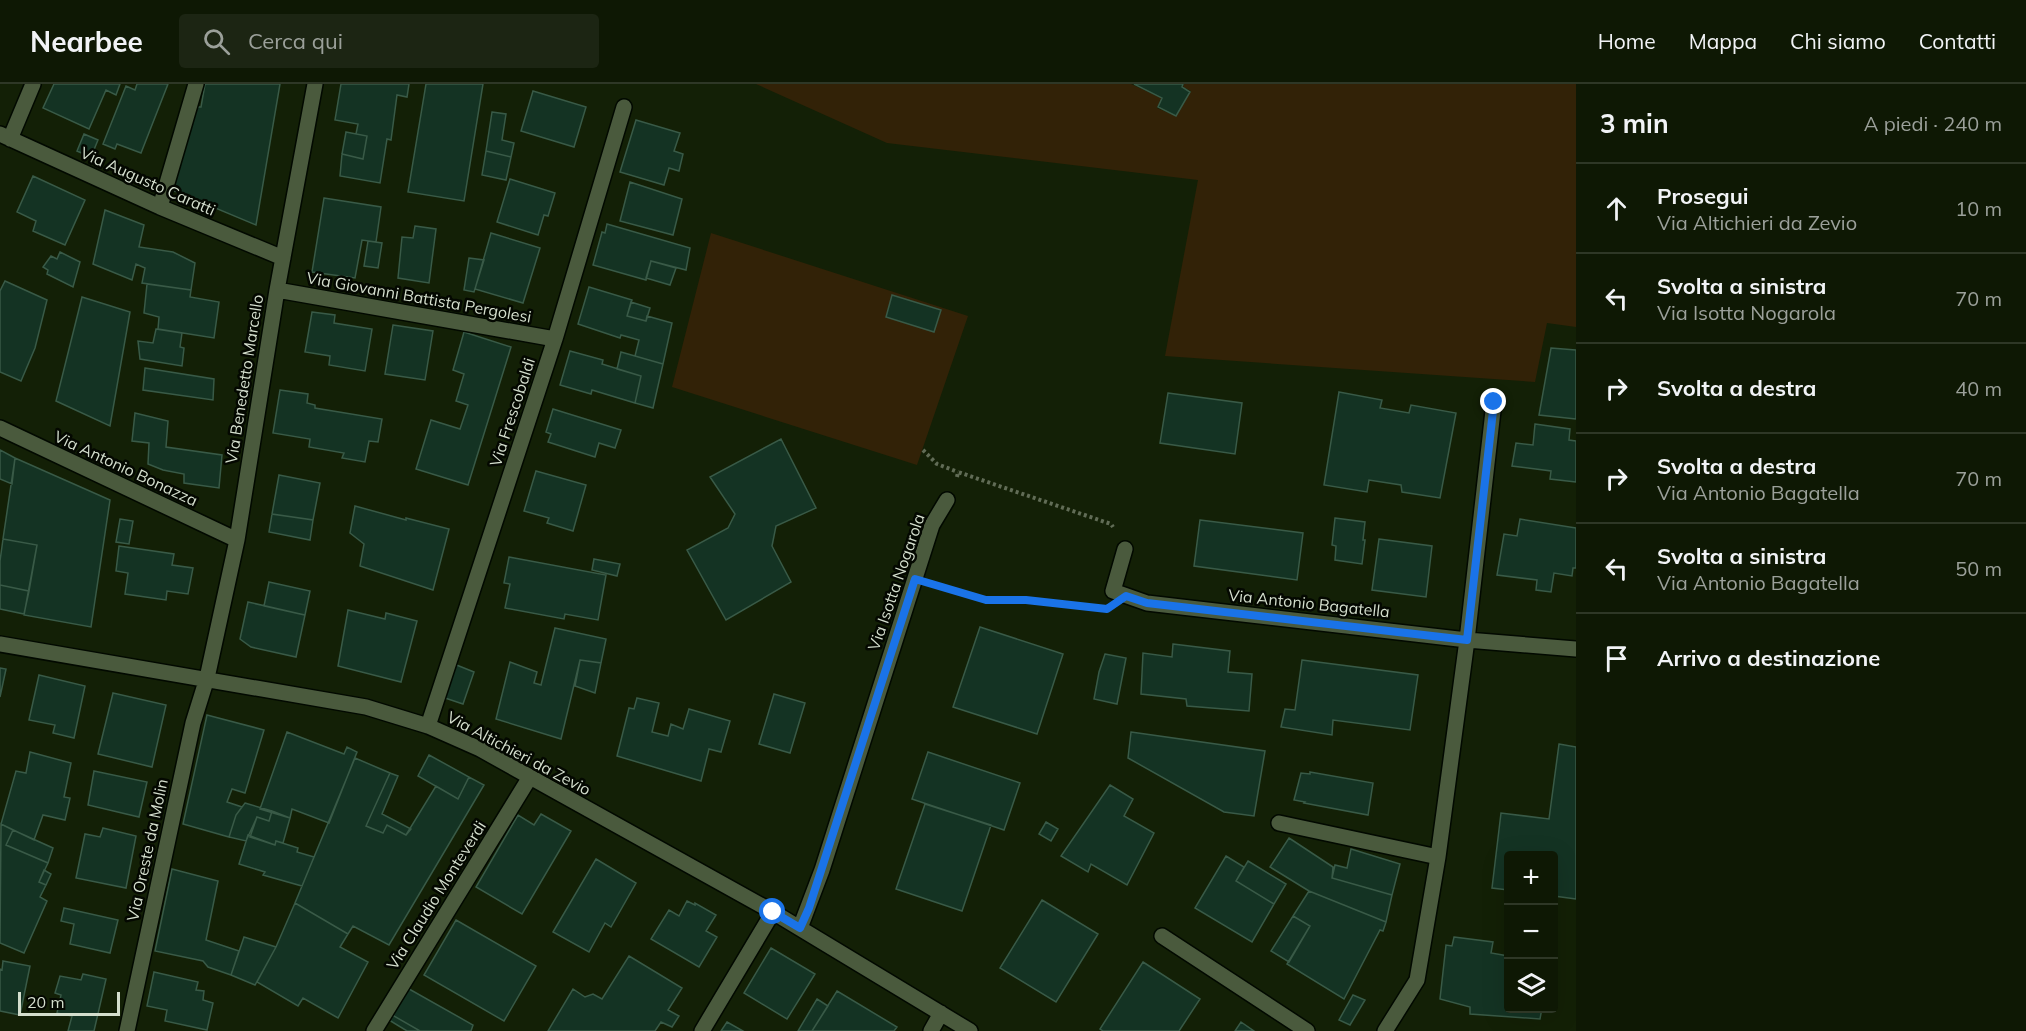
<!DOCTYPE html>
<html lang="it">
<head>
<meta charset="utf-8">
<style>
	body { margin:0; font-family:Mulish,sans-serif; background:#1c2513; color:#f1f3f6 }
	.controls { position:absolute; right:18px; bottom:18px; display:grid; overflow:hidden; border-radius:6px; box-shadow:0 6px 24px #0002 }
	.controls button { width:54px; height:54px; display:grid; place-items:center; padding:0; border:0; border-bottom:2px solid #2e3726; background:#0e1804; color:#f1f3f6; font:30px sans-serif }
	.scale { position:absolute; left:18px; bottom:15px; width:102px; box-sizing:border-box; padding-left:6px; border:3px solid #d4decd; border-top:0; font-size:16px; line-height:21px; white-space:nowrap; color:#d4decd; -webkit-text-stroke:4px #040801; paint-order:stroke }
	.stop { position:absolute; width:18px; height:18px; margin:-14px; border:4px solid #1a73e8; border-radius:50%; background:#fff }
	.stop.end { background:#1a73e8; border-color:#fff; box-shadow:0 2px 6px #0008 }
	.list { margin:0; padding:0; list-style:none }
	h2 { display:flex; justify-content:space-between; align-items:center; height:78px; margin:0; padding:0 24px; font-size:26px }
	h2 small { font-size:20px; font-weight:400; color:#9ba09a }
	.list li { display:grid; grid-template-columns:39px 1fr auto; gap:18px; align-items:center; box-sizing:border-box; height:90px; padding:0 24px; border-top:2px solid #2e3726 }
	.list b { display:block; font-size:22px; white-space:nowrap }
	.list p { margin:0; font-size:20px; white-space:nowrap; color:#9ba09a }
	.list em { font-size:20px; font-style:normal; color:#9ba09a }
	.icon { flex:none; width:33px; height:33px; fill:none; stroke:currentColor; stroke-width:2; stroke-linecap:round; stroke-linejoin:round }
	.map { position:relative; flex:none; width:1576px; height:947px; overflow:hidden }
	header { display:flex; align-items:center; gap:36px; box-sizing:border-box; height:84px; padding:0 30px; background:#0e1804; border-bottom:2px solid #2e3726 }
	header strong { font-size:28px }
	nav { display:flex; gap:33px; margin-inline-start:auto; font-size:21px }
	.search { width:420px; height:54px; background:#1c2513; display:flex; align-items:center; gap:15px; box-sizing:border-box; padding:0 21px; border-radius:6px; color:#9ba09a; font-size:22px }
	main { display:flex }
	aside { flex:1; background:#0e1804 }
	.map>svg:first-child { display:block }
</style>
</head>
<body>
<header>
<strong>Nearbee</strong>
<div class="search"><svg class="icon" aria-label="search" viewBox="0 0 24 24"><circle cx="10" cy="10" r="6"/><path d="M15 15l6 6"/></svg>Cerca qui</div>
<nav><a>Home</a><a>Mappa</a><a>Chi siamo</a><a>Contatti</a></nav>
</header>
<main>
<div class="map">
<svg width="1576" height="947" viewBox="0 0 1576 947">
	<rect width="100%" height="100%" fill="#132006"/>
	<path fill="#322207" d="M756 0H1131L1161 14 1157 24 1176 32 1191 7 1183 3 1184 0H1576V243L1547 239 1535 298 1165 272 1198 96 887 59Z
		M711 149 968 232 917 381 672 303Z"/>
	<path fill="#143323" stroke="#395a47" stroke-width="1.5" d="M54 0H120L116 11 106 6 89 45 43 24Z
		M137 0H168L141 69 117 60 115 65 103 60 126 2 135 6Z
		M205 0H280L256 141 170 105 196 23H201Z
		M341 0H409L407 13 397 11 391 56 387 55 380 99 340 92 342 70 363 75 367 52 356 50 358 40 335 36Z
		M426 0H483L464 117 408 108Z
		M1134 0H1183L1182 3 1190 8 1176 32 1158 23 1162 14Z
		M533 7 586 23 574 63 521 47Z
		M492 28 506 30 502 56 514 59 511 73 486 67Z
		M636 36 680 49 674 67 683 70 679 87 669 84 664 101 620 88Z
		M346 48 367 52 363 75 342 70Z
		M84 50 98 56 91 73 77 67Z
		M486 67 511 73 506 96 482 91Z
		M33 92 85 116 65 161 33 147 36 137 17 128Z
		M510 95 555 109 548 132 544 131 538 151 497 138Z
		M630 98 682 115 673 151 620 137Z
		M324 114 381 123 376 158 362 156 355 194 312 188Z
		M105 126 144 141 139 163 173 168 195 179 191 206 142 199 145 184 136 180 132 196 93 180Z
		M607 140 690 164 686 186 651 177 646 196 593 181 602 148 605 149Z
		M415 142 436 145 429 199 398 194 402 153 413 154Z
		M491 149 540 164 523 219 475 205Z
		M368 157 382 159 378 184 364 182Z
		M60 168 80 178 73 203 47 190 48 186 43 183 51 172 57 175Z
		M469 174 484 176 474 208 464 206Z
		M651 177 676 184 670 201 646 194Z
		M5 197 47 216 35 264 21 297 0 288V207Z
		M147 200 191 206 190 213 219 218 214 254 158 245 159 233 144 229Z
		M589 203 632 216 627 232 646 237 647 232 672 239 663 280 635 272 639 256 621 251 620 254 578 240Z
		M892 211 941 226 934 248 886 233Z
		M82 213 130 228 110 342 56 317Z
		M631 218 650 224 646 237 627 232Z
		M312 228 335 231 334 239 372 245 365 287 329 281 330 272 305 268Z
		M393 241 433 247 425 296 385 290Z
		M156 245 182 249 180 263 184 264 182 282 140 275 138 257 153 259Z
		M464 248 511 263 468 401 416 385 431 336 460 345 468 321 456 317 464 290 453 286Z
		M1551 264 1576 266V335L1539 331Z
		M570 267 603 276 602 280 641 292 635 319 592 306 591 310 560 301Z
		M621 268 663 280 653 324 635 319 641 292 617 285Z
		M145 284 214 295 213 316 143 306Z
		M280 306 308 310 307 319 315 321V324L382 335 378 358 369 357 365 378 342 374 344 369 309 363 310 355 273 349Z
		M1339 308 1382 316 1380 324 1409 329 1411 321 1456 329 1440 414 1402 408 1401 401 1369 396 1367 408 1324 401Z
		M1168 309 1242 319 1235 370 1160 359Z
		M553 325 621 346 615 364 599 359 595 373 548 358 551 350 546 348Z
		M135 329 168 337 166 363 222 371 219 404 184 399V390L163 386 148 380 149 359 132 357Z
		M1535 340 1570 345 1569 356 1576 357V398L1550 395 1551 387 1512 382 1516 359 1533 361Z
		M781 355 816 424 776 442 772 462 791 498 726 536 687 466 728 444 735 430 710 393Z
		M0 366 15 374 12 400 0 395Z
		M15 374 110 416 91 543 24 531 37 461 3 455Z
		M536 387 586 401 573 447 547 439 549 434 524 427Z
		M279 391 320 399 313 436 272 430Z
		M355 422 406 436V434L449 445 433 506 360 482 364 460 350 449Z
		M272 430 313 436 310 456 269 448Z
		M1335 434 1365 438 1363 456H1365L1362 480 1335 476 1336 462 1332 461Z
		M120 435 133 437 129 460 116 458Z
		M1520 435 1576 444V484H1573L1572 492 1554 489 1551 508 1536 506 1537 496 1497 491 1504 450 1517 452Z
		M1200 436 1303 449 1297 496 1194 482Z
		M3 455 37 461 29 507 0 501V477Z
		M1379 455 1432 462 1426 513 1372 506Z
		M119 462 174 470 172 481 193 484 188 510 167 507 166 516 125 510 128 489 116 487Z
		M509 473 606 491 598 536 565 530 564 535 505 524 510 500 504 499Z
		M594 475 620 480 617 492 592 486Z
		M269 498 310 507 305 531 264 522Z
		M0 501 29 507 24 530 0 525Z
		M248 518 305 531 296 573 251 563 240 555Z
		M348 526 385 535 386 529 417 537 401 598 338 582Z
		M980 543 1063 570 1037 650 953 623Z
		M555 544 606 555 601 579 580 576 561 655 496 635 510 578 537 588 534 599 541 601Z
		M1173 560 1230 567 1228 588 1252 590 1249 627 1187 622 1186 615 1141 610 1143 569 1172 573Z
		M1105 570 1126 574 1117 620 1094 615 1099 588Z
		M580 576 601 579 595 609 575 602Z
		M1302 576 1418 591 1410 646 1333 636 1332 651 1281 643 1285 625 1295 626Z
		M454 580 474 588 463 620 445 614Z
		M0 584 6 585 0 613Z
		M39 591 85 602 74 654 53 649 55 641 29 636Z
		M113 609 166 621 152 683 98 670Z
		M774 610 805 619 790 669 759 660Z
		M637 614 659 619 652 648 668 652 671 640 683 645 689 625 730 637 721 668 709 665 701 697 617 672 629 624 634 625Z
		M207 631 264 646 245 709 232 705 227 718 242 723 236 731 229 753 183 740Z
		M287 648 344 670 347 663 357 668 329 739 292 725 290 734 260 725Z
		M1131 648 1265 667 1254 732 1224 728 1128 674Z
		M1559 660 1576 663V815L1554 812V772H1508V806L1492 804 1501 729 1549 735Z
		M30 668 71 679 64 713 70 714 65 736 43 731 34 756 1 740 16 687 26 689Z
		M928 668 1020 699 1004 746 912 715Z
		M429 671 469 693 458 715 418 692Z
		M355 674 390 689 366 742 383 749 387 741 406 751 436 702 458 715 469 693 484 701 389 861 353 842 348 850 295 819Z
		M94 687 147 698 139 733 88 721Z
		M1310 688 1373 699 1368 731 1304 719 1305 718 1294 716 1301 689 1310 690Z
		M390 689 398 692 382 730 411 745 406 751 387 741 383 749 366 742Z
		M1110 701 1133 715 1124 732 1154 749 1127 801 1091 780 1088 788 1061 772Z
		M245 719 272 727 269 737 257 733 246 757 229 753 236 731Z
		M925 720 991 741 962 827 896 805Z
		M272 727 290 734 283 759 276 757 275 761 250 753 257 733 269 737Z
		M541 730 571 747 522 830 476 803 518 731 534 741Z
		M1046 738 1058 745 1051 757 1039 750Z
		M1 740 13 746 6 761 48 779 39 798 46 801 40 813 47 817 24 869 0 859Z
		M103 744 136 752 126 804 76 794 85 750 100 753Z
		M13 746 53 764 48 779 6 761Z
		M248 751 275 761 276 757 298 764 297 768 314 773 302 802 263 791 265 788 239 780Z
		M1289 754 1333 783 1332 794 1392 811 1386 838 1309 807 1270 783Z
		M1351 765 1400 780 1392 811 1332 794 1335 781 1347 784Z
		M1226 772 1244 783 1236 797 1274 820 1252 858 1195 824Z
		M596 775 636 799 611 843 605 839 589 868 553 848Z
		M1248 777 1286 800 1274 820 1236 797Z
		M172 785 218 797 206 856 239 867 231 891 208 883 203 877 155 867Z
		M44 786 51 790 46 801 39 798Z
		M1309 807 1386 838 1383 847 1380 846 1344 915 1287 880 1310 842 1293 832Z
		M1042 816 1098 850 1056 918 1000 884Z
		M687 817 695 821V819L716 831 706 847 717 853 699 883 651 855 669 826 679 832Z
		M295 819 348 850 340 863 368 878 338 934 303 914 298 922 257 898 276 863Z
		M64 824 118 836 110 869 70 860 74 840 61 837Z
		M1293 832 1310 842 1289 878 1271 867Z
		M456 836 536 882 504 937 424 891Z
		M244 853 276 863 255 901 231 891Z
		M1454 853 1493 858 1491 869 1508 872V924H1542L1540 935 1470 930V923L1440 915 1446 861 1452 862Z
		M771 864 815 890 787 935 744 909Z
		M629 872 682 904 668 926 679 932 672 943 661 938 655 947H548L573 905 585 913 593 910 602 915Z
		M3 877 30 882 20 931 0 927V885L2 886Z
		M1143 878 1200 915 1179 947H1103L1100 945Z
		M154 888 198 898 196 906 204 907 203 916 213 919 207 946 165 937 167 926 147 922Z
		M83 890 106 895 94 947H68L72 932 57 929 61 911 55 909 60 892 81 896Z
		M402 901 473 941 471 947H420L387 928Z
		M837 907 897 943 894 947H812Z
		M1353 911 1365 916 1350 941 1339 936Z
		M817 915 828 922 812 947H798Z
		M387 928 420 947H407L384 933Z
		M727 938 743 947H721Z
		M1241 938 1254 947H1235Z"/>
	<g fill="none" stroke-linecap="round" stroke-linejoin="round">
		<defs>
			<path id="minor" d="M0 50 160 123 283 174
				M10 55 33 0
				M160 123 196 0
				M277 206 555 255
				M0 344 237 456
				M1125 465 1113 507 1147 519 1467 556 1576 565
				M0 560 366 623 428 642 480 665 773 828 970 947
				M428 642 555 255 624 23
				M1279 739 1438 773
				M800 844 822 786 932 441 947 416
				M1162 852 1307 947
				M127 947 193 639 207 594 237 456 277 206 315 0
				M374 947 530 693
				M702 947 773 828
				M931 947 941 929
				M1385 947 1417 896 1438 773 1467 556 1494 318"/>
		</defs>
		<use href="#minor" stroke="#020900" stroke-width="18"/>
		<path stroke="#616c56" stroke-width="4" stroke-dasharray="3 3" stroke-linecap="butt" d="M923 366 937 380 958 388
			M957 393 958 388 1111 440 1113 443
			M938 502 986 516H1026L1096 524"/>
		<use href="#minor" stroke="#4a5a3d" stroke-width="15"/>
	</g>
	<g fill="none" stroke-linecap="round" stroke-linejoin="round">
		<path stroke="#1a73e8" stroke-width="8" d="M773 828 800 844 809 824 915 495 986 516H1026L1107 525 1126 512 1147 519 1467 556 1494 318"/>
	</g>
	<g text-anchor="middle" stroke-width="5" stroke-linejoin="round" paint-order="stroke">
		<g font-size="16" fill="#d4decd" stroke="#040801">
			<text transform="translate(148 97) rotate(24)" y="6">Via Augusto Caratti</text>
			<text transform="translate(419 213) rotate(10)" y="6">Via Giovanni Battista Pergolesi</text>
			<text transform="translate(244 295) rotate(-81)" y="6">Via Benedetto Marcello</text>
			<text transform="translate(512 328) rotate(-72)" y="6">Via Frescobaldi</text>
			<text transform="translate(126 384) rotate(25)" y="6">Via Antonio Bonazza</text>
			<text transform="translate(896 498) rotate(-71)" y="6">Via Isotta Nogarola</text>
			<text transform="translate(1309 519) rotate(6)" y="6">Via Antonio Bagatella</text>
			<text transform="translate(519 669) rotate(28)" y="6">Via Altichieri da Zevio</text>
			<text transform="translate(147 766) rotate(-78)" y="6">Via Oreste da Molin</text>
			<text transform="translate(436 811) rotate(-58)" y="6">Via Claudio Monteverdi</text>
		</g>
	</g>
</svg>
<div class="controls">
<button>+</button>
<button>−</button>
<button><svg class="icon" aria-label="layers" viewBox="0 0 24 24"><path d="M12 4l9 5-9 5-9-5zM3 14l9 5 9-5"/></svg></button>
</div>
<div class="scale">20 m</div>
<div class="stop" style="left:773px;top:828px"></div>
<div class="stop end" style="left:1494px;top:318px"></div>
</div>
<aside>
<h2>3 min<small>A piedi · 240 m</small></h2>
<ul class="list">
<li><svg class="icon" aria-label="ahead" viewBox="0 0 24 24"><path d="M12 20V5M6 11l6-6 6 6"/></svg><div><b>Prosegui</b><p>Via Altichieri da Zevio</p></div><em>10 m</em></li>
<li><svg class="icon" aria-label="left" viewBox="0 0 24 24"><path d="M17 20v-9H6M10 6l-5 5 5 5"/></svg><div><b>Svolta a sinistra</b><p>Via Isotta Nogarola</p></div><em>70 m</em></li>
<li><svg class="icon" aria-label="right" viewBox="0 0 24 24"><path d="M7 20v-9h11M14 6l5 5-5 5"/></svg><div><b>Svolta a destra</b></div><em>40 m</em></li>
<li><svg class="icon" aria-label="right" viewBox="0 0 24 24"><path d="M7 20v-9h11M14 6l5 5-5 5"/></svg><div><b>Svolta a destra</b><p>Via Antonio Bagatella</p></div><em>70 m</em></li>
<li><svg class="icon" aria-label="left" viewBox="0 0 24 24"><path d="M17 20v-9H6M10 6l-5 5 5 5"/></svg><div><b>Svolta a sinistra</b><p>Via Antonio Bagatella</p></div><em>50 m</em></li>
<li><svg class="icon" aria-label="arrive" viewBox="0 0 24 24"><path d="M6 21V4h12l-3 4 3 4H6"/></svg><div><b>Arrivo a destinazione</b></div></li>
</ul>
</aside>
</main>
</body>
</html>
